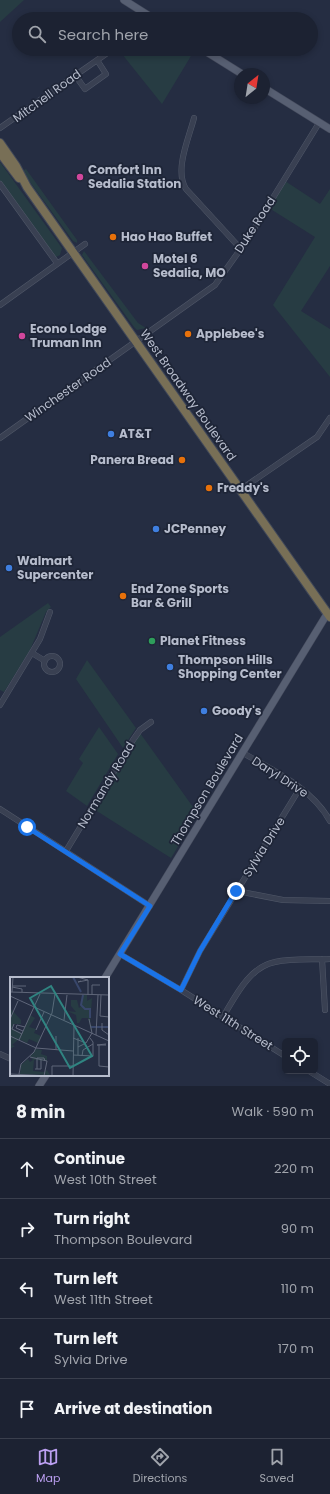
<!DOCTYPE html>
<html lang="en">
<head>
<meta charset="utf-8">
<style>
	body { margin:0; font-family:Poppins,sans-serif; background:#252a3a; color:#f1f3f6 }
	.controls { position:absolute; right:12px; bottom:12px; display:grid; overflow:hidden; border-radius:6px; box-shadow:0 2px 6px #0003 }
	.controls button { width:36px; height:36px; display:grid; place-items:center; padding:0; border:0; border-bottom:1px solid #3a3f4d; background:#1c2232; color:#f1f3f6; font:20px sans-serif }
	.compass { position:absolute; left:234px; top:68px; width:36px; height:36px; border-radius:50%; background:#1c2232; box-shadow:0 2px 6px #0003; rotate:30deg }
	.stop { position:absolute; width:12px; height:12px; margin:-9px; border:3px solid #1a73e8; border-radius:50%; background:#fff }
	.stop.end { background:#1a73e8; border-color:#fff; box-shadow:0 1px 4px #0008 }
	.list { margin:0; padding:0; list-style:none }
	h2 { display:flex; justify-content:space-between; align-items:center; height:52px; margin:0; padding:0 16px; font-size:17px }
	h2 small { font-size:13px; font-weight:400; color:#a0a4ac }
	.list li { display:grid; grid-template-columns:26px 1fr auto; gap:12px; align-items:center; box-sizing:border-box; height:60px; padding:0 16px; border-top:1px solid #3a3f4d }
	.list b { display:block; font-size:15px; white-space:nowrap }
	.list p { margin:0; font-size:13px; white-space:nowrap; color:#a0a4ac }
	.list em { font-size:13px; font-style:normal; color:#a0a4ac }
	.icon { flex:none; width:22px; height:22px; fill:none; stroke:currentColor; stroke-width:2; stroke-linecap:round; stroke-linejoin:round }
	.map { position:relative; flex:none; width:330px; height:1086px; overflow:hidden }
	.search { position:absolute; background:#1c2232; box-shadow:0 2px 6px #0003; left:12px; right:12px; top:12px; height:44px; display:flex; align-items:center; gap:10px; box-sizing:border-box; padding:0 14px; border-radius:22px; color:#a0a4ac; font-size:15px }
	.sheet { height:352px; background:#1c2232 }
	nav { display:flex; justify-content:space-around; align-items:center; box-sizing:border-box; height:56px; border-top:1px solid #3a3f4d; background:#1c2232; font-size:11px; color:#a0a4ac }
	nav a { display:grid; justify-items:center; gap:2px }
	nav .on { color:#bca0f2 }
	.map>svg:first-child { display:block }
</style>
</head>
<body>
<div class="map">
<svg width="330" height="1086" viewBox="0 0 330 1086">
	<rect width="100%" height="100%" fill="#252d42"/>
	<path fill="#273c43" d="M0 0H24L0 22Z
		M118 49H192L194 51 162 104Z
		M0 162 62 248 60 255 56 257 52 254 0 181Z
		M26 169 77 240V243L73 241 22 171Z
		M285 181 320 204 330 189V266L301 311 330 329V377L273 305 315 237 269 208Z
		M84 251 138 323 146 328 137 330 134 327 82 255Z
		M48 603 51 607 46 612 30 650 4 692 0 690V637Z
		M87 660 136 728 123 748 76 679Z
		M99 727 118 754 87 806 66 791 83 763 79 759Z
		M140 733 198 814 171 858 92 808Z"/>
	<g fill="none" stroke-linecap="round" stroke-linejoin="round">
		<defs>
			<path id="minor" d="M75 75 85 89 106 74 97 60
				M194 118C189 138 174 170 186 189L241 249
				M0 128 113 49
				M0 184 57 263
				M0 305 85 244
				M0 438 215 285 247 240 319 123
				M240 490 317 437 330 418
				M32 653 45 661
				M44 664a8 8 0 1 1 16 0a8 8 0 1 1-16 0Z
				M0 705 40 639 50 612
				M243 753C274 771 312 788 330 821
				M0 809 150 906
				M66 851 133 740 140 730 151 722
				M237 891 283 900 330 901
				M120 954 181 990 285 1056
				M322 959 325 1010
				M181 990 200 951 300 788
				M223 1017C235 997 249 967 275 962 292 958 312 960 330 959
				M0 1054 11 1059
				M309 1071 330 1084"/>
			<path id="major" d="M124 0 154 19
				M202 49 242 74
				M264 88 330 129
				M105 978 327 614
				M39 1086 46 1075"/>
			<path id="highway" d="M0 143 16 166 27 187 330 617
				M0 153 19 178"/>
		</defs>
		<use href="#minor" stroke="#515869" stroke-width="6"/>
		<use href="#major" stroke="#43495b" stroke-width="8"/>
		<use href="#highway" stroke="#414859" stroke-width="10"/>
		<use href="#minor" stroke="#394052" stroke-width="5"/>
		<use href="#major" stroke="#575f72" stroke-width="7"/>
		<use href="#highway" stroke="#786f56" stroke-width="8"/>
	</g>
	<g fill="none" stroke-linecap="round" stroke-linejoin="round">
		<path stroke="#1a73e8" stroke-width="5" d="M27 827 150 906 120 954 181 990 200 951 236 891"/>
	</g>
	<g fill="#d1479c" stroke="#1e2537" stroke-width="1.5">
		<circle cx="80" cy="177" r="4"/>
		<circle cx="145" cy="266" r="4"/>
		<circle cx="22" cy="336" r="4"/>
	</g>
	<g fill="#e8710a" stroke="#1e2537" stroke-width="1.5">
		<circle cx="113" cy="237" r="4"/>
		<circle cx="188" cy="334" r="4"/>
		<circle cx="182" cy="460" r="4"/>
		<circle cx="209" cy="488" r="4"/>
		<circle cx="123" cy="596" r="4"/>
	</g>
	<g fill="#3f7fe0" stroke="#1e2537" stroke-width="1.5">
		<circle cx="111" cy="434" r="4"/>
		<circle cx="156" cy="529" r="4"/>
		<circle cx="9" cy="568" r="4"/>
		<circle cx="170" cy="667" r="4"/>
		<circle cx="204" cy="711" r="4"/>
	</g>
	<circle fill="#2e9e5b" stroke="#1e2537" stroke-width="1.5" cx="152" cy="641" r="4"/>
	<g text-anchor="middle" stroke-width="3.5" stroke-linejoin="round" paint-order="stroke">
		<g font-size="12" fill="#b6bccc" stroke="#1e2537">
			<text transform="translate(47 96) rotate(-36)" y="4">Mitchell Road</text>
			<text transform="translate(255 225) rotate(-57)" y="4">Duke Road</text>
			<text transform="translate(68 390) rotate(-35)" y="4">Winchester Road</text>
			<text transform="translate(188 395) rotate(55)" y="4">West Broadway Boulevard</text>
			<text transform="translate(280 777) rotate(33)" y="4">Daryl Drive</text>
			<text transform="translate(106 785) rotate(-59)" y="4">Normandy Road</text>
			<text transform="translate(207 790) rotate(-59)" y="4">Thompson Boulevard</text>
			<text transform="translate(264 847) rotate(-58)" y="4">Sylvia Drive</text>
			<text transform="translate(233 1023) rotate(32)" y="4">West 11th Street</text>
		</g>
		<g font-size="12" font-weight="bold" fill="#b6bccc" stroke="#1e2537" text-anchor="start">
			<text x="88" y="174">Comfort Inn<tspan x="88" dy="14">Sedalia Station</tspan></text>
			<text x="121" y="241">Hao Hao Buffet</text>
			<text x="153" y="263">Motel 6<tspan x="153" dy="14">Sedalia, MO</tspan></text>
			<text x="30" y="333">Econo Lodge<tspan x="30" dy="14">Truman Inn</tspan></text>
			<text x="196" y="338">Applebee's</text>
			<text x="119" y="438">AT&amp;T</text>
			<text x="174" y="464" text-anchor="end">Panera Bread</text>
			<text x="217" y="492">Freddy's</text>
			<text x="164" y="533">JCPenney</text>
			<text x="17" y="565">Walmart<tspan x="17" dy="14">Supercenter</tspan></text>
			<text x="131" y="593">End Zone Sports<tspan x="131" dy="14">Bar &amp; Grill</tspan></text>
			<text x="160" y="645">Planet Fitness</text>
			<text x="178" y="664">Thompson Hills<tspan x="178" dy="14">Shopping Center</tspan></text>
			<text x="212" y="715">Goody's</text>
		</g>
	</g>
	<g transform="translate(10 977)">
		<rect width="99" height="99" fill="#252d42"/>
		<path d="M72 18H77V24L82 21 80 48 86 50H82V56L78 41H72L69 46H67L66 38 57 34 66 35 61 29V23H67L69 31 72 28ZM0 31 11 43V47H3V52L12 56 20 38 25 41 19 50 26 52 24 56 31 59 28 66 19 62 17 66 9 62 2 68 5 69 0 72ZM26 72 32 73 31 77 37 79V84L24 83 23 94 34 95 37 93 40 98 10 97 11 88 18 82 20 85 23 83 20 80Z" fill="#273c43"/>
		<path fill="none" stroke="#38466a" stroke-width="2" d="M63 0 71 15M73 18 71 28 75 32H80V41M81 50H99"/>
		<path fill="none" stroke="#5f6679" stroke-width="1" d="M67 0 78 3V18M71 4 68 5 78 3M2 9H16M2 10 12 12V15M0 15 99 18M2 15 3 0M82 18V8H90M91 18 90 39 99 40M0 19 99 64M24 30 30 17M0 42 8 24M54 43 57 18M92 46V53L99 58M4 47 2 52 12 57M26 53 34 35M13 54 6 51 7 48 15 50M86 58 88 18M0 59 26 71M46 59V73M63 61 76 66M9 63 24 30M89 68V89L99 90M96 68H87L96 67M68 70 76 66 82 56 79 42M26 71 63 74M63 78 83 79V65L80 61M68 78V61M72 79 73 73 83 67M20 80 37 84 34 99M25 92H31V83M27 92V81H34L35 84M0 97 40 99M9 97 11 87 24 75 42 36 45 17M42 99V89H63M63 99 64 49"/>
		<path fill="#308481" fill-opacity="0.15" stroke="#308481" stroke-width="2" d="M41 9 82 79 60 91 20 21Z"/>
		<rect width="99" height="99" fill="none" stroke="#b6bccc" stroke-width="2"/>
	</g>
</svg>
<div class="controls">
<button><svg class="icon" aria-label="locate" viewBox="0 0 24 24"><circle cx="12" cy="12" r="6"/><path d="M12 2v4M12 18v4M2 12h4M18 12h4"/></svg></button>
</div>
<svg class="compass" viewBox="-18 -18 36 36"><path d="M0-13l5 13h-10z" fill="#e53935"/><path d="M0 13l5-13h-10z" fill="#a0a4ac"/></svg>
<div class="stop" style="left:27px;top:827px"></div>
<div class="stop end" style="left:236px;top:891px"></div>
<div class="search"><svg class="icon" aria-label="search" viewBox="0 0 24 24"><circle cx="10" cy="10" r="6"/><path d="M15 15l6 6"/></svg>Search here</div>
</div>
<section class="sheet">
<h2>8 min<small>Walk · 590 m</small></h2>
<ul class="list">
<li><svg class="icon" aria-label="ahead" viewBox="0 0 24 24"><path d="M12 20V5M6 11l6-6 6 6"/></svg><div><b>Continue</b><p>West 10th Street</p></div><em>220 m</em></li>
<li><svg class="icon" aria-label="right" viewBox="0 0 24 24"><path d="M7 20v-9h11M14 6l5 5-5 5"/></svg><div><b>Turn right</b><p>Thompson Boulevard</p></div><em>90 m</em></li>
<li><svg class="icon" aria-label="left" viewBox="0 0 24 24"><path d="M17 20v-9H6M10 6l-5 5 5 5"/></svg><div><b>Turn left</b><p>West 11th Street</p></div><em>110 m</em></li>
<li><svg class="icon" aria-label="left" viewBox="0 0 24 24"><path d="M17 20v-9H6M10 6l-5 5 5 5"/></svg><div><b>Turn left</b><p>Sylvia Drive</p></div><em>170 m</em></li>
<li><svg class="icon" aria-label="arrive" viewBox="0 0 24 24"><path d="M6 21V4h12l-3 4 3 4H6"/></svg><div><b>Arrive at destination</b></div></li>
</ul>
</section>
<nav>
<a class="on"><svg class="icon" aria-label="map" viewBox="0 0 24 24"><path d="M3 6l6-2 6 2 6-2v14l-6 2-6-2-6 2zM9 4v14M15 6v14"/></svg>Map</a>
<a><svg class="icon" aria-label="directions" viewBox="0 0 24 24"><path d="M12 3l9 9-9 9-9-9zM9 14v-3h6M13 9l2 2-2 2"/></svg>Directions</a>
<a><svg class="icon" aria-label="saved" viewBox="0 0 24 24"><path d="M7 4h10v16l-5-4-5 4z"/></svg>Saved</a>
</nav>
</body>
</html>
